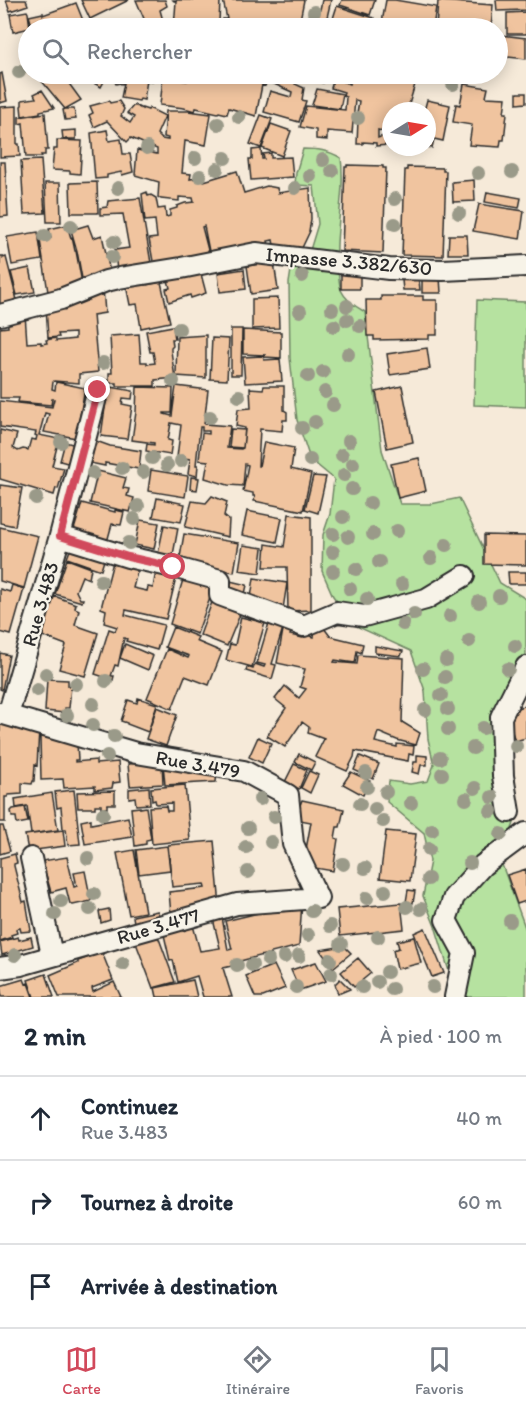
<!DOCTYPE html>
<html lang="fr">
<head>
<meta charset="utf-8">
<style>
	body { margin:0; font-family:Itim,sans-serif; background:#f2f2f3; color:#1f2937 }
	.compass { position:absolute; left:382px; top:102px; width:54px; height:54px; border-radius:50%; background:#fff; box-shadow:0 3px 15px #0003; rotate:79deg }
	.stop { position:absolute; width:18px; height:18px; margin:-14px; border:4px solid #d1495b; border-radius:50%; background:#fff }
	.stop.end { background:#d1495b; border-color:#fff; box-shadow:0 2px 6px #0008 }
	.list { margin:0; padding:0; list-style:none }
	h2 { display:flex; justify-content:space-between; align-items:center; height:78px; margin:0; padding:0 24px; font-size:26px }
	h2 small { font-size:20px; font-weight:400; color:#747a83 }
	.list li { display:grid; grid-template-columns:39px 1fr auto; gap:18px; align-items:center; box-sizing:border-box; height:84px; padding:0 24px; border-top:2px solid #e0e1e3 }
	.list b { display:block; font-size:22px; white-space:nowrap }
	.list p { margin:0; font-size:20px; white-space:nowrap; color:#747a83 }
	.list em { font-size:20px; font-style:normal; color:#747a83 }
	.icon { flex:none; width:33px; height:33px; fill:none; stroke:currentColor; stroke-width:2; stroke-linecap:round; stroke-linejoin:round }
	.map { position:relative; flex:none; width:526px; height:997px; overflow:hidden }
	.search { position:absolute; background:#fff; box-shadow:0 3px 15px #0003; left:18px; right:18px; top:18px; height:66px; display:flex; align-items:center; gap:15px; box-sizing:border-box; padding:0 21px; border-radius:33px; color:#747a83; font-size:22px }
	.sheet { height:330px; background:#fff }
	nav { display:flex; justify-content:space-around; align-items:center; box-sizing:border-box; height:84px; border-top:2px solid #e0e1e3; background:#fff; font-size:16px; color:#747a83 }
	nav a { display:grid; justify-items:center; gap:3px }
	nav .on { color:#d1495b }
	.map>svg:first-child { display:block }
</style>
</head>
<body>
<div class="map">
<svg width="526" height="997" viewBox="0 0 526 997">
	<rect width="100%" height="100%" fill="#f6ead9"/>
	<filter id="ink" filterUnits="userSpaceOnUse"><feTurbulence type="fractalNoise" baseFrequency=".0167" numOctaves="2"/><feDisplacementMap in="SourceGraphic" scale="12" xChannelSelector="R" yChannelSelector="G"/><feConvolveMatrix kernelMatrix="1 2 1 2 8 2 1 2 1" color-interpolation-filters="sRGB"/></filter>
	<g filter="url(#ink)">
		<path fill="#b6e2a0" stroke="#708666" stroke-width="1.5" d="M303 149C317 149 328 150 341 158 346 195 333 233 338 271 339 277 339 284 341 290 345 299 356 307 365 312L382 450 400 504H431L459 498 500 583 526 599V685L503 716 517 814 501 862 526 930V997H446L452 981 436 929 423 896 430 861 424 833 387 802 389 781 410 784 428 781 434 765 428 739 425 691 411 651 356 626 333 596 322 571 323 535 330 514 334 479 310 459 297 420 290 358 289 283 292 264 307 260 318 224 314 186 295 185 296 173Z
			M477 300 526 302V407L474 405Z"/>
		<path fill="#f0c49f" stroke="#2b2b2b" stroke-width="1.5" d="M6 0H26L28 5 10 11Z
			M81 0H129L90 19Z
			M136 0H165L167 6 160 10 165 28H148Z
			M173 0H218L220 1 219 22H222L223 19H227L223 0H304L300 20 277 17 269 20 270 27 264 28 245 19V28H174L176 1H174Z
			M322 0H331L325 26 313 23 316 14 319 15Z
			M342 0H375L370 15 340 5Z
			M386 0H395L436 7 433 28H381Z
			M496 0H526V10L497 11Z
			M438 1 493 5 491 28H436Z
			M76 3 86 28H33L29 16 43 13V15Z
			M337 6 374 18 371 28H330Z
			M27 11 28 13 30 28 13 32 10 14Z
			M526 12V34H507V13Z
			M500 35 526 38V59L498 56Z
			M2 73 7 101 0 103V74Z
			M36 74H62L81 100 65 109Z
			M77 74H108L101 87Z
			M111 74H153L152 81 147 80 144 100 140 99 139 101 121 98 124 83 121 84 120 83 116 84Z
			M192 74H247L246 78 251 80 253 74H270L265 86 262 85 256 116 229 108 227 114 219 112 218 113 196 108 195 111 184 108 160 105 163 78 187 81Z
			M276 74H300L295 84 304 88 302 100 306 101 299 122 264 112 270 91 291 97 292 92 272 83Z
			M306 74H326L323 83 305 77Z
			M351 74H393L416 81 407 111H391V133L378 130V138L388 134 389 145 376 146V143L363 142V144H357L358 120H362V114H357L359 101 355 100 352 133 327 131V140L316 139V130L300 127 306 106 345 110 346 97 343 96 344 92 331 88 334 78 350 84Z
			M464 84 488 88 486 97 506 98 504 113H507L504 140H501L500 147 469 145 472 125 453 122 456 104 460 105Z
			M317 89 343 94 340 109 312 105Z
			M42 90 54 108 40 111V113L22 116 21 106 22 105V100L36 98 34 94Z
			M517 93H526V103L517 104Z
			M427 100 450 105 443 141 434 139 432 148 426 147H427V111H424Z
			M109 101 110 103 119 101 124 109 121 116 130 123 134 117 127 113 134 105 142 109V108L148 110 149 108 165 116 157 134 162 139 168 140V138L164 137 166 111H188L211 114 206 145 185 141 182 173 191 174 190 179 203 177 204 181 237 171 244 193 267 186 277 188 278 193 310 188 311 219 309 231H310L300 252 275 250 273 240 268 241 269 245 258 247 257 243 210 256 204 226 202 227 209 254 154 267 149 239 157 238 155 220 145 221 142 194 147 192 148 196 151 195 156 198 158 209 165 208 166 217 170 216V210L177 208V206L185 203 194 202 193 198 179 197V201L161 199 158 197 159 182 135 175 137 150 157 154V149L131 138 127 142 107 121 94 127 89 115 93 113 90 106Z
			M17 106V144H19L20 156 0 157V107Z
			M65 109H74L76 119 65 120 63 110Z
			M45 113 48 150H45V155H41L42 157H26L23 123 19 124V117Z
			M261 115 272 119 261 148 250 144Z
			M271 124 291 131 282 156 262 148Z
			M76 130V139H63L62 131Z
			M107 130 109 141 121 139 123 154H130L133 172 122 175 121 172 107 175V178L95 179 91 133Z
			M57 140 82 141 80 174 70 173V171L52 170 54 149H57Z
			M261 149 262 159H264L263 154 271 153V158L291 157 293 177 251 180 249 159H252V150Z
			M41 160 45 213 24 214 21 161Z
			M0 162H5L8 216 0 217Z
			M347 165 383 166V168H386L383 253 342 251 345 167H347Z
			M407 167 443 168V171H446L443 256 402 255 405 170H407Z
			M474 180 475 201 453 202 452 182Z
			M97 182 98 213H71L70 183Z
			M45 183H60L61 222H47Z
			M487 192 521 198 519 208 485 202Z
			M140 198 152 269 117 272 115 250 129 248 123 214 100 215V208L107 207 108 201Z
			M479 204 524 211 520 239 473 231Z
			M67 225 71 238 72 237 75 251H76L82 283 67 285 68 289 48 292 40 240 51 238 49 229Z
			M88 225 93 238 102 235 110 272 94 274 95 283 83 284 77 251 71 230Z
			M38 232 42 260 12 265 7 237Z
			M449 235H467L468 254H448Z
			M0 256H3V258L6 257 17 300H14L15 307 0 311Z
			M274 262 278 290 251 294 247 266Z
			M30 268 35 292 17 295 11 272Z
			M244 269 246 289 220 292 218 273Z
			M341 272 360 273V289H341Z
			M201 274 206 293 191 298 190 295 169 302 166 289 170 288 168 280Z
			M422 276 440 277 441 293H422Z
			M402 280H419L420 290H403Z
			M146 282V285L161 282 170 322 141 328 137 304 130 305 126 285Z
			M103 288 105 313 93 315 98 372 79 374V383L54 381 53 382 52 389 55 390 56 382 85 388 76 438 44 432 49 414 45 413 39 435 59 439 52 466 64 468 58 489 56 488 54 495 0 479V430L17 434 13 448 18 451 23 449 28 450 31 439 36 440 37 436 35 435 36 432 0 427V401L52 407 54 399H52L51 405 18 402 19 398H0V328L8 327 7 316 25 314 27 343 41 342V344L47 343 46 340 56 338V341L75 339V333L58 334 59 337 48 338 46 306 74 304 86 301 85 291Z
			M381 296H423V300H437V335H429V339L374 340V336H367L366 300H381Z
			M278 298 279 328 252 329V299Z
			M173 326 175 339H172L173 346 171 348V351L175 378 155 380V386H117V383H109V373H112L110 336 139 334 141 362H147V364L155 363 153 352H150L146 331Z
			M231 329H242L241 375H231Z
			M243 330 281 332V358L264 357 265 355 243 354Z
			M206 335V378L176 376 177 337Z
			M212 338 229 339 227 380 210 379Z
			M427 348 430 369 390 375 387 354Z
			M263 356 264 360 280 359 282 381 245 383 243 357Z
			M176 386 208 390 204 424 230 426 227 448 241 449 243 448 245 428 236 426 238 409 251 408 250 388 263 389 264 386H284V410L287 412V420H283L282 431 260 429 258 466H259L264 442 294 448 291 469 311 474 303 511 254 501 255 496H253V493L243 491 248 465 245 464 243 486 228 485 205 478 208 461 199 460 202 433 209 434V431H202V427H200L196 465H198L197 476 188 474 190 459 177 457 181 425 171 423 168 440 172 441 170 455 146 451 147 444 154 445V443L132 440 136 412 137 387 173 388 172 413H164V414L172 416Z
			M402 386 413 442 387 448 376 392Z
			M111 387 133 391 132 399 123 398 122 404 132 406 127 439 101 436 105 408H101L102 403H105L107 388 111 389Z
			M231 429 245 430 243 448 229 447Z
			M96 441 110 446 141 451 139 469 105 463V466L90 463Z
			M65 442 76 445 71 464 60 461Z
			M419 458 426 491 398 498 391 464Z
			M151 470 188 476 185 497 148 491Z
			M98 471 126 478 123 488 129 489 127 496 134 498 130 512 90 503Z
			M313 476 326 477 318 513 305 509Z
			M191 477 199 478 197 490 190 489Z
			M0 485 22 488 15 526 0 523Z
			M212 496 227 502 224 516 229 520 228 537 185 527 192 501 206 503Z
			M157 498 185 504 181 522 153 517Z
			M82 503 115 512V510L124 512 121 525 112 524 107 542 73 533Z
			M247 511 282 518 277 542 242 535Z
			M289 514 311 517V610L288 611 287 567H264L266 544 284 547Z
			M140 520 159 523 154 549 135 545Z
			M164 525 178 528 173 555 158 554Z
			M0 527 38 536 24 588 0 581Z
			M184 534 239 543 234 572 179 563Z
			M484 535 526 536V565L484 564Z
			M72 545 105 557 101 570 67 558Z
			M243 545 263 548 260 573 239 570Z
			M114 558 139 564 133 588 147 591 148 587 153 588 157 565 178 570 166 619 126 610 125 615 164 625 157 650 126 641 127 639 124 638 118 666 115 665 111 676H114L113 680 95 674 109 629 115 631 117 627 104 623 106 610 101 608Z
			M67 559 91 568 89 579 82 576 76 591 80 599H83L82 602 55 594Z
			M508 572H526V584H509Z
			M184 576 214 587 197 634 170 624Z
			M254 578 287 583 283 609 250 604Z
			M226 580 247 585 242 607 221 602Z
			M12 585 24 589 11 635 0 632V589L10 592Z
			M54 596 76 604 75 608 79 610 75 625 98 633 85 676 59 669 66 645 40 635Z
			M212 602 241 612 227 646 200 635Z
			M241 617 265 623 252 667 226 660 230 644 235 645Z
			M269 623 283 628 272 664 276 665 272 679 246 671 247 667 253 669 255 664 264 667 265 665 257 663Z
			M173 627 198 637 196 641 222 652 209 685 185 676 172 709 147 698 167 649 188 658 189 656 165 647Z
			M315 627 324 628 330 636 363 644 361 653 357 651 355 663 335 660 334 662 357 664 358 655 404 658 402 722 420 733 416 745 397 740 378 732 375 742 397 747V744L414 746 413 755 409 754 408 761 355 751 354 757 347 771 315 757 324 739 308 733 309 727 302 722 285 747 267 736 286 708 275 699 285 686 299 698 306 689 300 687 305 669 277 663 283 630 291 632 290 635 303 638 304 634 314 637Z
			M125 644 153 656 148 670 120 658Z
			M375 646 403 651 401 656 375 653Z
			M0 653 9 655 2 690 0 689Z
			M47 679 68 680V686H71L69 708H65V713L45 711Z
			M138 698 157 704 148 732 127 724V723L121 721 128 700 137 703Z
			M526 705V738L515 741 506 712Z
			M157 707 177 715 166 746 146 739Z
			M0 720 15 722 14 728 39 730 37 766 35 765 34 781H33L32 784 22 783V794L8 795V797H5V822H0Z
			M58 736 63 738V742L77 743 78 760H75V762L96 760V764L118 762 120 782 113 783 112 788 95 790V786L64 788 63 779 41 780 40 737Z
			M258 737 271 743 262 763 249 757Z
			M299 754 315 762 311 770 295 762Z
			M417 755 427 756V765H421L419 774 412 772 414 762H417Z
			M360 756 379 764 373 779 354 770Z
			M162 762 163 784 130 786 128 764Z
			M163 763 217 771 216 782 165 785Z
			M294 764 307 770 299 789 285 782Z
			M309 771 318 775 310 793 301 788Z
			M351 772 370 781 363 795 343 784Z
			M185 785 190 840 152 844 149 807 166 806 167 811H172V803L156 804 155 800 152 801 151 788Z
			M149 787 150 804 136 805 135 797 129 798V789Z
			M74 790 80 844 68 845 66 829H63L61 807 57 808 55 792Z
			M115 791V804H107V808H101V805H95V808H78L77 792Z
			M52 793 58 830 31 834 27 806 16 808 15 799Z
			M302 800 344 809 340 827H337L335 838 338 839 333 871 303 866 311 822 295 819Z
			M25 807 28 822 17 824 16 817H12L11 811 13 809Z
			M140 807V808L146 807 151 839 146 840V844L135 846 131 808Z
			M128 817 132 837 85 844 81 821 91 819V824Z
			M0 826H3L10 851 0 854Z
			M63 830 65 846 28 851 25 835Z
			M386 831 416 834 410 881 380 878Z
			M214 841 220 906 171 915 169 892 205 888 204 884 172 887 168 845Z
			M167 846 170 870 139 874 136 850Z
			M134 850 145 912 129 915 117 853Z
			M15 854 17 863 14 864V866L23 902 26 901 31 931 21 932 20 928 16 929 17 933 11 935 12 937 0 941V858Z
			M67 857 74 887 77 886 74 873 85 871 91 901 73 905 70 904 66 888 51 892 42 861Z
			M526 869V901L517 904 507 875Z
			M408 890 415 891 413 903 406 902Z
			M302 902 299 946 232 963V966L223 968 232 997H203L197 976 178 982 173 960 170 961 162 926 191 918 200 951 207 950 220 948 213 919 222 917 228 950 232 949 225 921 259 913 258 908Z
			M401 903 404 929 340 936 337 909Z
			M109 909 110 920 101 923 99 911Z
			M158 911 159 917 134 923 133 916Z
			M425 928 444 973 432 977 414 933Z
			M158 936 175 982 153 988 136 943Z
			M18 937 19 940 31 937 33 946 2 955 0 942Z
			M414 937 421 963 397 969 393 950 399 948 397 941Z
			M344 946 351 953 333 968 320 950Z
			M101 950 113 980 92 988 93 992 114 982 121 997H59L50 975 78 963V961L89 957 88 955Z
			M358 958 371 973 354 987 341 972Z
			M316 962 326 981 300 990 291 970Z
			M274 965 285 988 263 997H255L246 976Z
			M46 974 54 997H34L28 980Z
			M24 979 26 984 28 983 33 997H2L0 986Z
			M340 979 350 989 338 994 335 984Z
			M193 980 197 997H157L155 988Z"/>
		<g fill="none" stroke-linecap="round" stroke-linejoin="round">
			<defs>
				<path id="minor" d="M0 315 61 299 106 281 119 278 181 268 256 253 389 269 443 270 526 266
					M60 536 98 390
					M0 713 136 753 244 771 288 795 293 844 318 898 237 904 21 965 0 968
					M8 715 60 536 128 557 173 567 220 580V595L304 626 337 612 364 616 426 599 464 576
					M509 812 503 776 501 717 526 667
					M31 858 52 955
					M455 997 464 953 446 920 454 897 483 865 526 833"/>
			</defs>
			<use href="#minor" stroke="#2b2b2b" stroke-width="24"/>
			<use href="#minor" stroke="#f7f3e8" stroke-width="20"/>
		</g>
		<g fill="#9a9a89">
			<circle cx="314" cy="12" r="7"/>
			<circle cx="19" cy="72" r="7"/>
			<circle cx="453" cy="84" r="7"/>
			<circle cx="239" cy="117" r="7"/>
			<circle cx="358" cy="118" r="7"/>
			<circle cx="218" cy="124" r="7"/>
			<circle cx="147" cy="148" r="7"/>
			<circle cx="195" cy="158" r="7"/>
			<circle cx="225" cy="158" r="7"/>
			<circle cx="323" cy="160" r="7"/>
			<circle cx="217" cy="169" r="7"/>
			<circle cx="332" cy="171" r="7"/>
			<circle cx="512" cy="172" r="7"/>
			<circle cx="478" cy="173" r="7"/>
			<circle cx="200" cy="176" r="7"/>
			<circle cx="310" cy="176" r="7"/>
			<circle cx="118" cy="188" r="7"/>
			<circle cx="295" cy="188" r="7"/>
			<circle cx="395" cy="199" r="7"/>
			<circle cx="459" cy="213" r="7"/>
			<circle cx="395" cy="224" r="7"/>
			<circle cx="71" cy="226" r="7"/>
			<circle cx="45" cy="236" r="7"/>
			<circle cx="114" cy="242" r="7"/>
			<circle cx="112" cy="257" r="7"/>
			<circle cx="302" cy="276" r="7"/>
			<circle cx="347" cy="306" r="7"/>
			<circle cx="332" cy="309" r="7"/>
			<circle cx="300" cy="311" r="7"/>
			<circle cx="347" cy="320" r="7"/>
			<circle cx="334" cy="326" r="7"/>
			<circle cx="360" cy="326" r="7"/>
			<circle cx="179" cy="329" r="7"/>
			<circle cx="348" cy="354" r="7"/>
			<circle cx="103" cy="363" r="7"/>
			<circle cx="323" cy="372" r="7"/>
			<circle cx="308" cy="376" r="7"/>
			<circle cx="173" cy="381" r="7"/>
			<circle cx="325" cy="392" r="7"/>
			<circle cx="239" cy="396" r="7"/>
			<circle cx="333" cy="405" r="7"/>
			<circle cx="210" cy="417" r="7"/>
			<circle cx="315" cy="422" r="7"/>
			<circle cx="302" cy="428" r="7"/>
			<circle cx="349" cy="441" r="7"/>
			<circle cx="61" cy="442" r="7"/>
			<circle cx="342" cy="455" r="7"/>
			<circle cx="152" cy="458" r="7"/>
			<circle cx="310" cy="460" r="7"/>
			<circle cx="181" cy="461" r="7"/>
			<circle cx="353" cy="464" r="7"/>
			<circle cx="167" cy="465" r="7"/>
			<circle cx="122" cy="468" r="7"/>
			<circle cx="143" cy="472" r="7"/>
			<circle cx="93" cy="473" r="7"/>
			<circle cx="344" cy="475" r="7"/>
			<circle cx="352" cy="489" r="7"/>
			<circle cx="36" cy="498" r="7"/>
			<circle cx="370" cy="503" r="7"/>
			<circle cx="138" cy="506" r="7"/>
			<circle cx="343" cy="517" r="7"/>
			<circle cx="134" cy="519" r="7"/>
			<circle cx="397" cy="531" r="7"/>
			<circle cx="333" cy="534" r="7"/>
			<circle cx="373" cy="534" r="7"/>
			<circle cx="348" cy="537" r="7"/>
			<circle cx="129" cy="543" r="7"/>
			<circle cx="446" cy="545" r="7"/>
			<circle cx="333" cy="552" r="7"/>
			<circle cx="431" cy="558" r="7"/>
			<circle cx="379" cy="562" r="7"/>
			<circle cx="356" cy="569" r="7"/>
			<circle cx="333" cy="571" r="7"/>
			<circle cx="101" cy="581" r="7"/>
			<circle cx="402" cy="584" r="7"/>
			<circle cx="350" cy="589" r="7"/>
			<circle cx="499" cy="596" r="7"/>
			<circle cx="367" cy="599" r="7"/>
			<circle cx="479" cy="602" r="7"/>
			<circle cx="414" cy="614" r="7"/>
			<circle cx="450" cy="616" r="7"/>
			<circle cx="403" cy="624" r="7"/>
			<circle cx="469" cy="641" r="7"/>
			<circle cx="515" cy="646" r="7"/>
			<circle cx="446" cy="660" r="7"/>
			<circle cx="423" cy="669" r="7"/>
			<circle cx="508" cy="669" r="7"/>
			<circle cx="46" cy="674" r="7"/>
			<circle cx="445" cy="677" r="7"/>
			<circle cx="106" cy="681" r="7"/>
			<circle cx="76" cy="684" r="7"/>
			<circle cx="37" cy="690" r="7"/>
			<circle cx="441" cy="695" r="7"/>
			<circle cx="93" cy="704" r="7"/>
			<circle cx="448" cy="709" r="7"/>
			<circle cx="425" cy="710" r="7"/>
			<circle cx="67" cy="715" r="7"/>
			<circle cx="93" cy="725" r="7"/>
			<circle cx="483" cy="728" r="7"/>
			<circle cx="448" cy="729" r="7"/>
			<circle cx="114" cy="736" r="7"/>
			<circle cx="516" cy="746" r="7"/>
			<circle cx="473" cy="748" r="7"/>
			<circle cx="107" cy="756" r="7"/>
			<circle cx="440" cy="758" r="7"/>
			<circle cx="366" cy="773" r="7"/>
			<circle cx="442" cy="774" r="7"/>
			<circle cx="367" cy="787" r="7"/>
			<circle cx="475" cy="788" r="7"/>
			<circle cx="386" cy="792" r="7"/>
			<circle cx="492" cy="797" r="7"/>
			<circle cx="260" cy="799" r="7"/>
			<circle cx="466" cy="799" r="7"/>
			<circle cx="411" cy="803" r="7"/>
			<circle cx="360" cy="804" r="7"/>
			<circle cx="375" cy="809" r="7"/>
			<circle cx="491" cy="811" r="7"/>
			<circle cx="103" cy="814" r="7"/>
			<circle cx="274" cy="817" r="7"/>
			<circle cx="383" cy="821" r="7"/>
			<circle cx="248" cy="828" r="7"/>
			<circle cx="432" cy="830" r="7"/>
			<circle cx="501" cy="834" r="7"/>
			<circle cx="271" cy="842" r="7"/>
			<circle cx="246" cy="847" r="7"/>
			<circle cx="429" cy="849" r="7"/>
			<circle cx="88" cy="858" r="7"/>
			<circle cx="470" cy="863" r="7"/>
			<circle cx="343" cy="864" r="7"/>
			<circle cx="365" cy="868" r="7"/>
			<circle cx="248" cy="872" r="7"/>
			<circle cx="428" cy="879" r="7"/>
			<circle cx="385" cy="891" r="7"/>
			<circle cx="94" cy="894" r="7"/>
			<circle cx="367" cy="898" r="7"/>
			<circle cx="61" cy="901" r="7"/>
			<circle cx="407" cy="907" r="7"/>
			<circle cx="90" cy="909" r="7"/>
			<circle cx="421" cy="909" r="7"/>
			<circle cx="312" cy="911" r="7"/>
			<circle cx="55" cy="914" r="7"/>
			<circle cx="510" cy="921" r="7"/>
			<circle cx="330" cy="926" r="7"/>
			<circle cx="308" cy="935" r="7"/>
			<circle cx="378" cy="937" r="7"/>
			<circle cx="341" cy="944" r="7"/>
			<circle cx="15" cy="955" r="7"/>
			<circle cx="299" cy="956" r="7"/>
			<circle cx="284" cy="957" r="7"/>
			<circle cx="268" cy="960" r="7"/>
			<circle cx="330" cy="960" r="7"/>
			<circle cx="123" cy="964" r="7"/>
			<circle cx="237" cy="965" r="7"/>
			<circle cx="252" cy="965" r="7"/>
			<circle cx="387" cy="972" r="7"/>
			<circle cx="331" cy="974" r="7"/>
			<circle cx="377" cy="982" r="7"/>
			<circle cx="296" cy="987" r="7"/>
			<circle cx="362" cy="987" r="7"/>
			<circle cx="433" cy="987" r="7"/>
			<circle cx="392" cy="989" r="7"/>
		</g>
	</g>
	<g fill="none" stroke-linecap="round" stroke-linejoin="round" filter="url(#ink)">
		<path stroke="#d1495b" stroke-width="8" d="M98 390 60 536 128 557 173 567"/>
	</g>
	<g text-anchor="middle" stroke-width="4.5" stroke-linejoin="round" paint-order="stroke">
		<g font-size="20" fill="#2b2b2b" stroke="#f7f3e8">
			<text transform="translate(349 261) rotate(5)" y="7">Impasse 3.382/630</text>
			<text transform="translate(40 604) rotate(-74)" y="7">Rue 3.483</text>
			<text transform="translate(198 764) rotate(10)" y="7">Rue 3.479</text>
			<text transform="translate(158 926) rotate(-16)" y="7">Rue 3.477</text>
		</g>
	</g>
</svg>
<svg class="compass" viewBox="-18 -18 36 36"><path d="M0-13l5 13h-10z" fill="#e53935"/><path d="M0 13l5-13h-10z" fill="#747a83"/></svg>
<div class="stop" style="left:173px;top:567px"></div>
<div class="stop end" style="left:98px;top:390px"></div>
<div class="search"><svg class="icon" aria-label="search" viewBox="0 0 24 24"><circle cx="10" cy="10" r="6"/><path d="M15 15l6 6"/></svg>Rechercher</div>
</div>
<section class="sheet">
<h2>2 min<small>À pied · 100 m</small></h2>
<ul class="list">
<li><svg class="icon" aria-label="ahead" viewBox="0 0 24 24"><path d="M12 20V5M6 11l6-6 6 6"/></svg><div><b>Continuez</b><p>Rue 3.483</p></div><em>40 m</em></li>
<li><svg class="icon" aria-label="right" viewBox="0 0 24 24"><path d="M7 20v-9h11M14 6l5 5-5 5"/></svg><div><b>Tournez à droite</b></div><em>60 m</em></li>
<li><svg class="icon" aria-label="arrive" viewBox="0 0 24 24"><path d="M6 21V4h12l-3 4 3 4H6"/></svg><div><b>Arrivée à destination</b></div></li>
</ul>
</section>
<nav>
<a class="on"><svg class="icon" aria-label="map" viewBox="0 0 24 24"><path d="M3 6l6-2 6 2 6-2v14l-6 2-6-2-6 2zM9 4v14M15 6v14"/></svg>Carte</a>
<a><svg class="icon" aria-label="directions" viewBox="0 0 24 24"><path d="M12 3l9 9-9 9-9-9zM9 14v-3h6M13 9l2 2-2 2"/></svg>Itinéraire</a>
<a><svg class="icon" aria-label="saved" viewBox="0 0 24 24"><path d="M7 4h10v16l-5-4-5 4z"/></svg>Favoris</a>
</nav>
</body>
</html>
